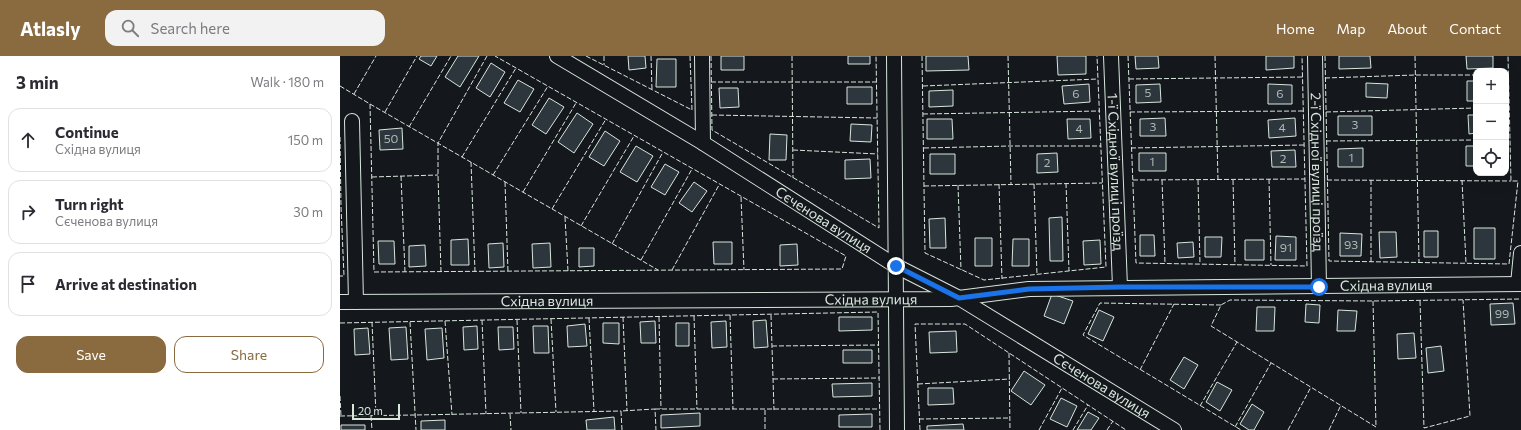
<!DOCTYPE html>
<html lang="en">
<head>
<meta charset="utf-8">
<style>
	body { margin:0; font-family:Commissioner,sans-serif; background:#f2f2f3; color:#2b2b33 }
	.controls { position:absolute; right:12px; top:12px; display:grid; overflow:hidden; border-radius:8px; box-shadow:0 4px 16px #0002 }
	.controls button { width:36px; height:36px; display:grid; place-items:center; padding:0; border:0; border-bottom:1px solid #e1e1e2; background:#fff; color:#2b2b33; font:20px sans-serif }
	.scale { position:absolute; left:12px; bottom:10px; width:48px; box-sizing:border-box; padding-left:4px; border:2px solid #d8e6dc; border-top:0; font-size:11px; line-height:14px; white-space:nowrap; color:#d8e6dc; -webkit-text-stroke:3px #14181c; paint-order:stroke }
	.stop { position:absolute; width:12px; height:12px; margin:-9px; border:3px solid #1a73e8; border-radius:50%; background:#fff }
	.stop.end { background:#1a73e8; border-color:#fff; box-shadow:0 1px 4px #0008 }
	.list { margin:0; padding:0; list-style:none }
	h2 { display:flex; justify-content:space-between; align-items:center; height:52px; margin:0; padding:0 16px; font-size:17px }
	h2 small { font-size:13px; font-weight:400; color:#7c7c81 }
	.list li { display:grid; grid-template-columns:26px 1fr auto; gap:12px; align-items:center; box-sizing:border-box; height:64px; margin:0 8px 8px; padding:0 8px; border:1px solid #e1e1e2; border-radius:12px }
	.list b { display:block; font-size:15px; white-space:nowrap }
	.list p { margin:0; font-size:13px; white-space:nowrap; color:#7c7c81 }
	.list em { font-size:13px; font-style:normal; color:#7c7c81 }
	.actions { display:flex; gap:8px; padding:12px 16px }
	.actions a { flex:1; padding:9px 0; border:1px solid #8a6a3f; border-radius:12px; text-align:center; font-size:14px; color:#8a6a3f }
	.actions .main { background:#8a6a3f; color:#fff }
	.icon { flex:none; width:22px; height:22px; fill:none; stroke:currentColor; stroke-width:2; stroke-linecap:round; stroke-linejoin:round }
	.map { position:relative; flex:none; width:1181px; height:374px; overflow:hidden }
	header { display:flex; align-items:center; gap:24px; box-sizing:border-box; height:56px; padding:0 20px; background:#8a6a3f; color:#fff }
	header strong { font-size:19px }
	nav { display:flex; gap:22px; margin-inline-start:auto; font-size:14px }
	.search { width:280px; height:36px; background:#f2f2f3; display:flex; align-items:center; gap:10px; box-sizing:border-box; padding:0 14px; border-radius:12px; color:#7c7c81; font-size:15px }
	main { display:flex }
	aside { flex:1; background:#fff }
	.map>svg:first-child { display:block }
</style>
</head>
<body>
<header>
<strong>Atlasly</strong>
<div class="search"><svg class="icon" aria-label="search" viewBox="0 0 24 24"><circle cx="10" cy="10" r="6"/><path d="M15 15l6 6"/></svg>Search here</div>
<nav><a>Home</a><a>Map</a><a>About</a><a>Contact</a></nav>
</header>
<main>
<aside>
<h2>3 min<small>Walk · 180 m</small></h2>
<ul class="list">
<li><svg class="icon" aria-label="ahead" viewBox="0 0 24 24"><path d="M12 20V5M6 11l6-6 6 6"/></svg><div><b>Continue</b><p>Східна вулиця</p></div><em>150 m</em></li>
<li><svg class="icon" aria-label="right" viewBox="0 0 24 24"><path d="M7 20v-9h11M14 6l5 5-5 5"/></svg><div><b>Turn right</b><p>Сєченова вулиця</p></div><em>30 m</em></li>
<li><svg class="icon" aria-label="arrive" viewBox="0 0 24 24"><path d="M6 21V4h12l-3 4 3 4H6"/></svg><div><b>Arrive at destination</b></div></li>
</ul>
<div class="actions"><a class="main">Save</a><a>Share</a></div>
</aside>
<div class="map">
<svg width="1181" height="374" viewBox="0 0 1181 374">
	<rect width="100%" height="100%" fill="#14181c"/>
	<path fill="#2c363c" stroke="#d8e6dc" d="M81 0H97L91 10 79 3Z
		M118 0H139L120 31 105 21Z
		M288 0H305L306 12 289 14Z
		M381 0H404V14H381Z
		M508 0H530V8H508Z
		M586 0H628L629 14 586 15Z
		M717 0H746V18L718 19Z
		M795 0H818L819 12 796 13Z
		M926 0H954V12L926 14Z
		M999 0H1030L1031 12 999 13Z
		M1126 0H1153V12L1127 13Z
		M317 3H336V31H316Z
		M151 7 165 16 150 41 136 32Z
		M178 24 194 33 180 56 164 47Z
		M1127 25H1136V45H1127Z
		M1026 27 1048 28 1047 42 1026 41Z
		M749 28 750 46 724 48 722 30Z
		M820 28 821 46 796 47V29Z
		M928 28 952 29V48H928Z
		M507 31H532V48H507Z
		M379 32H398L399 51 380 52Z
		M613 34V50L589 51V35Z
		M209 42 224 51 206 78 192 69Z
		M237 57 253 68 234 97 218 86Z
		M1128 59H1136V77L1129 78Z
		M998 60H1032V79H998Z
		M825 62 826 80H800V63Z
		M955 62 956 80 929 82 928 64Z
		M587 63H612L613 83H587Z
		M727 63H750L751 82 728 83Z
		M511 68 532 69 531 86 510 85Z
		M62 72 63 93 40 94 39 74Z
		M265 75 280 85 264 110 249 101Z
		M430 78 447 79 446 104H429Z
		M296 90 313 100 297 126 280 116Z
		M1126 90H1136V110H1126Z
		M1023 92V111H998V93Z
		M955 94 956 111H932L931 95Z
		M717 97 718 116 697 117V98Z
		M799 97H826V115H799Z
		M590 98H615V118H590Z
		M530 103 531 122 505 123V104Z
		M325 108 339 116 325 139 311 131Z
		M354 126 367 135 352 156 339 147Z
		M722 161 723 205H710L709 162Z
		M605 162 606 192H590L589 163Z
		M1134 172H1155V203H1134Z
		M1084 175H1098V201H1084Z
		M1039 176H1056L1057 201 1040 202Z
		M1000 177 1022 178 1021 200H1000Z
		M800 179H814L815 200H800Z
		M936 180 956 181V204H935Z
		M865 181H882L881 201H865Z
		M635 182H652V210H635Z
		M128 183 129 209H111V184Z
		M673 183H689V210H672Z
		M760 184 761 208 744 209 743 185Z
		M905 184H924V204H905Z
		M38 185H54L55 208H39Z
		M373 186H392V208H374Z
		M853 186 854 201 838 202 837 187Z
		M163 187 164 211 149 212 148 188Z
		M210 187 211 211 193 212 192 188Z
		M457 188 458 209 440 210V189Z
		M85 189 86 210 69 211V190Z
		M239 192H254V210L239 211Z
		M712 238 733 245 724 268 704 260Z
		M1173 247 1175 268 1151 269 1150 248Z
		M966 248 980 249 979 267 965 266Z
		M917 251H935L934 275H916Z
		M759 254 774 261 763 285 748 278Z
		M998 254 1017 255 1015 275H997Z
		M499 261H532V274L499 275Z
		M426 264 428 291 414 292 413 265Z
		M315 265 316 287H301L300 266Z
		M386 265 387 291 372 292 371 266Z
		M263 267H279V288L263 287Z
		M336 267H349V290H336Z
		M245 268 247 290 228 291 227 270Z
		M137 270 138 293 124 294 123 271Z
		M193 270H208L209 297H194Z
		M66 271 68 303 51 304 49 272Z
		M158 271H173L174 293 159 294Z
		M28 272 30 298 15 299 14 273Z
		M102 272 104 302 87 304 85 273Z
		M616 275 617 296 590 297 589 276Z
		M1074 277 1076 302 1058 303 1057 278Z
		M1101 290 1104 315 1088 317 1086 292Z
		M503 294H532V307H503Z
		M844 301 858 309 844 333 830 324Z
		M684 315 705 329 691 349 671 335Z
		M877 326 892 334 880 355 866 346Z
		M532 327V340L493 341 492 328Z
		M588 332H613L614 348 588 349Z
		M721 342 737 350 727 371 710 363Z
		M912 348 924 356 914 374H909L900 368Z
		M748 356 759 362 751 374H737Z
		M360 357V370L321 372V359Z
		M532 358V371H499V359Z
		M274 361 275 374H247L246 364Z
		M105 364V374H81V365Z
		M623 368 624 374H587V370Z
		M1 369H25V374H1Z"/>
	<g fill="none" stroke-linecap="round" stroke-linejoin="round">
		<defs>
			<g id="street">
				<path id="s1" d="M217 0 363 87 556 210 619 242 834 374"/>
				<path d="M362 0 363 87"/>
				<path d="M554 0 557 374"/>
				<path id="s2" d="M771 0 780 231"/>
				<path id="s3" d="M975 0 979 231"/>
				<path d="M12 65 16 246"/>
				<path d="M1178 228 1181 197"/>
				<path id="s4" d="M0 246 611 243 689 233 1181 228"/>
			</g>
		</defs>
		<use href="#street" stroke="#d8e6dc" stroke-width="16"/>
		<use href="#street" stroke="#14181c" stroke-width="14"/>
		<path stroke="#d8e6dc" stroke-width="1" stroke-dasharray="5 2" stroke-linecap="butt" d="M246 0 352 54 350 0
			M264 0V9
			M311 0 312 34
			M371 0 372 74 539 172 536 0
			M452 0 453 122
			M582 0 585 197 644 224 766 211 757 0
			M668 0 671 128
			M788 0 796 207 967 210 962 0
			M875 0 878 124
			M985 0 989 205 1169 208 1178 125H1171L1168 0
			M1075 0 1079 206
			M985 22 1075 19H1136
			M789 23 963 21
			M371 26H536
			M0 30 30 48 34 216 502 213 506 200 155 0
			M583 30 758 23
			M14 38 36 0
			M30 48 318 214
			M45 56 77 0
			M790 56 963 55
			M986 56 1136 52
			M583 58 760 55
			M372 59 537 62
			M69 71 111 0
			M0 81 1 151 4 220H0
			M986 85 1136 84
			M584 92 670 90H761
			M791 92 964 89
			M453 94 538 98
			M122 101 176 12
			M131 106 135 216
			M153 119 208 30
			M61 120 65 216
			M32 121 98 119
			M929 123 931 209
			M793 124 965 123
			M822 124 825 207
			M858 124 860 208
			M893 124 895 209
			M987 124 1171 125
			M1031 124V206
			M1122 124 1126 207
			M165 126 168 216
			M726 127 729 215
			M659 128 662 223
			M694 128 697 219
			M618 129 621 214
			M584 130 762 127
			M183 136 236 47
			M401 141 404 214
			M212 153 266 63
			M225 161 228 215
			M241 170 294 80
			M272 188 323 96
			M301 204 352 113
			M332 214 379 129
			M101 216 98 119V87L147 0
			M1033 245 1036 371
			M1080 245 1084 372 1130 360 1123 244
			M881 249 760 247 743 279 901 374
			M390 259 393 353
			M431 259 434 354
			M354 260 357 353
			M283 261 287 355
			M319 261 321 353
			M249 262 254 355
			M211 263 216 356
			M142 264 146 358
			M177 264 181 357
			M105 265 112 359
			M32 266 36 359
			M70 266 76 374
			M0 267 538 256 540 374
			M432 290 539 289
			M669 297 670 374
			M800 314 834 248
			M433 323 539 322
			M578 328 670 323
			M0 340 1 360
			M860 350 897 286
			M315 353H539
			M425 354V374
			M170 358 171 374
			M0 360 76 359 281 355
			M31 360 32 374
			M579 363 670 362
			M895 371 931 307
			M1036 371 871 270 881 249 890 244 1033 245 1181 243
			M282 374 281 355 315 353 316 374
			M580 374 575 268H625L786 374
			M699 374 722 332
			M733 374 748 349
			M767 374 773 365
			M948 374 971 331
			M989 374 1001 349"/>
	</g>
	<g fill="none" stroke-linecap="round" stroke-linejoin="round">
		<path stroke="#1a73e8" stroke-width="5" d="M556 210 619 242 689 233 780 231H979"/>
	</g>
	<g text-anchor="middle" stroke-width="3" stroke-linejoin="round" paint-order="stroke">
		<g font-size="12" fill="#adbab4">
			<text x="808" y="41">5</text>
			<text x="736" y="42">6</text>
			<text x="940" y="42">6</text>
			<text x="1015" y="73">3</text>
			<text x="813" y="75">3</text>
			<text x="942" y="76">4</text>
			<text x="739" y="77">4</text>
			<text x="51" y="87">50</text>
			<text x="1011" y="106">1</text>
			<text x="943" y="107">2</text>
			<text x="812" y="110">1</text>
			<text x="707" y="111">2</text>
			<text x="1011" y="193">93</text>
			<text x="946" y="196">91</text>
			<text x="1162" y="262">99</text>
		</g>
		<g font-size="14" fill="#d8e6dc" stroke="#14181c">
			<text dy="5" stroke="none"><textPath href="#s2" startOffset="116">1-ї Східної вулиці проїзд</textPath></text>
			<text dy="5" stroke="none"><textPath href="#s3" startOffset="116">2-ї Східної вулиці проїзд</textPath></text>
			<text dy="5" stroke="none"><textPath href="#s1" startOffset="313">Сєченова вулиця</textPath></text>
			<text dy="5" stroke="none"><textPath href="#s4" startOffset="1047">Східна вулиця</textPath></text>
			<text dy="5" stroke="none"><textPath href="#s4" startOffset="531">Східна вулиця</textPath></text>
			<text dy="5" stroke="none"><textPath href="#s4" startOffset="207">Східна вулиця</textPath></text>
			<text dy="5" stroke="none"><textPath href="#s1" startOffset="637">Сєченова вулиця</textPath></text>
		</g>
	</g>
</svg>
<div class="controls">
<button>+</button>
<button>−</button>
<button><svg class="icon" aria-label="locate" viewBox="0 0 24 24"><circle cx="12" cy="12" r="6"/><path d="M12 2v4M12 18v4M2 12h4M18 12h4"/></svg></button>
</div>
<div class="scale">20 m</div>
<div class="stop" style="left:979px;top:231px"></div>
<div class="stop end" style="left:556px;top:210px"></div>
</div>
</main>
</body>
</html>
